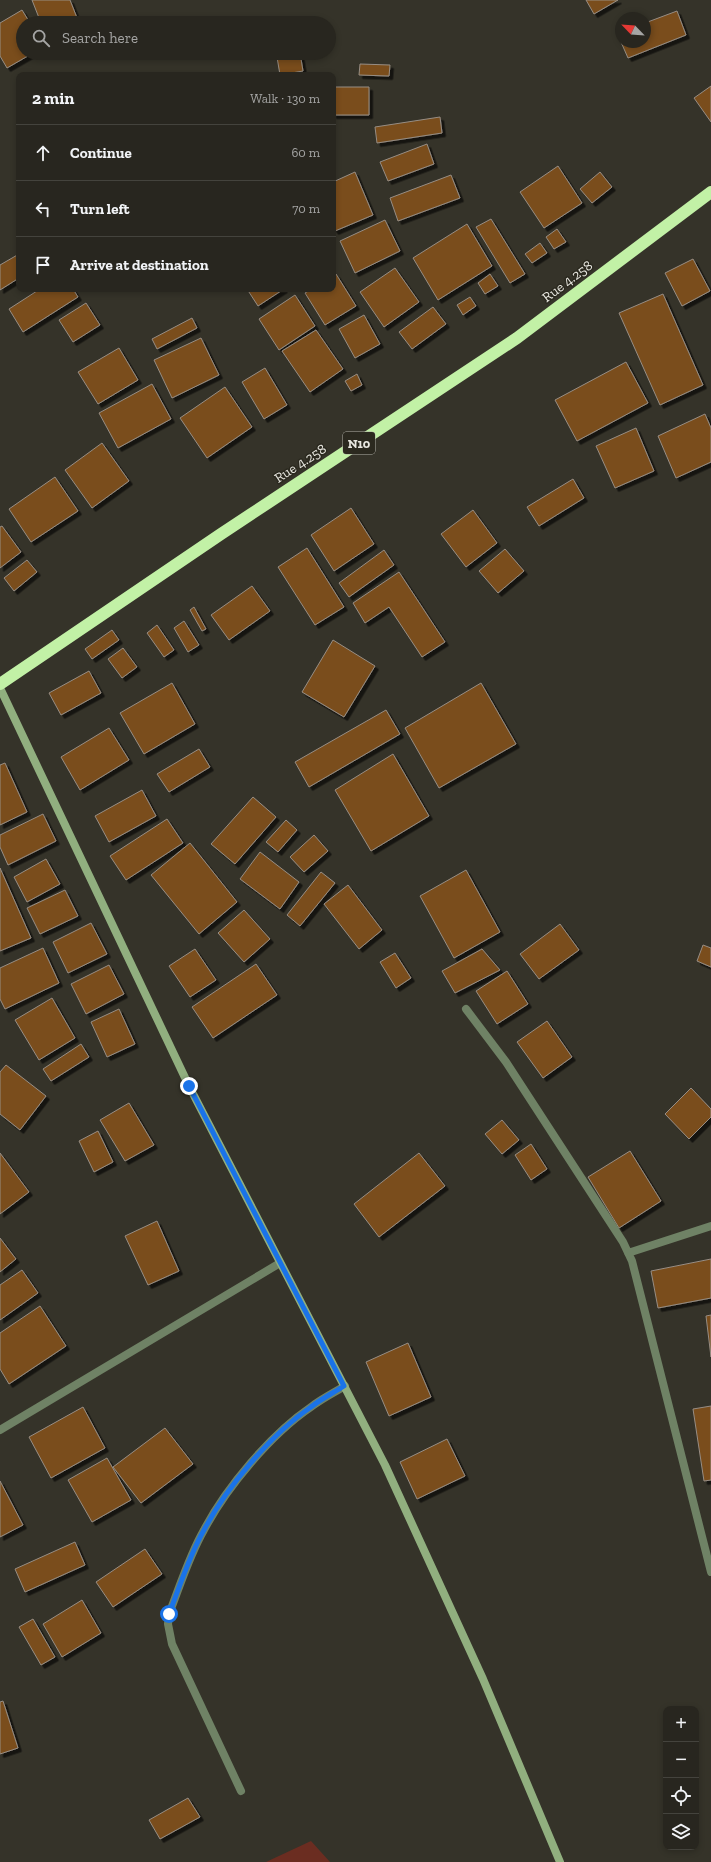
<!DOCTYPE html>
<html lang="en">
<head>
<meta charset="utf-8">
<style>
	body { margin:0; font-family:"Zilla Slab",serif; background:#34322c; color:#f1f3f6 }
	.controls { position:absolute; right:12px; bottom:12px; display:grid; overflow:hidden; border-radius:8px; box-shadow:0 2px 6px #0003 }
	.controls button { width:36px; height:36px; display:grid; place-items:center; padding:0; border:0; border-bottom:1px solid #44433d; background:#28261f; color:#f1f3f6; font:20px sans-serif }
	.compass { position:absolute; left:615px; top:12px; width:36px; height:36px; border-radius:50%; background:#28261f; box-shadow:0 2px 6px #0003; rotate:295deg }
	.stop { position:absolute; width:12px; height:12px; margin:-9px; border:3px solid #1a73e8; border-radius:50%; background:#fff }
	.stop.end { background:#1a73e8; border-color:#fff; box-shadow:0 1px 4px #0008 }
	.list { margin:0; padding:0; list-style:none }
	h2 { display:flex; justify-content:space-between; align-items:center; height:52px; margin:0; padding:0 16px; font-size:17px }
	h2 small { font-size:13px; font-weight:400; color:#a5a5a4 }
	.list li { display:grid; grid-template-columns:26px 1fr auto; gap:12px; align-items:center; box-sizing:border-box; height:56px; padding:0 16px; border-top:1px solid #44433d }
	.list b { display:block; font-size:15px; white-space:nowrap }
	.list em { font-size:13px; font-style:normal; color:#a5a5a4 }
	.icon { flex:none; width:22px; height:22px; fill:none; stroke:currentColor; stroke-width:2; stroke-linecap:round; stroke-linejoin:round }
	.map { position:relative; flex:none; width:711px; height:1862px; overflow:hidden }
	.search { position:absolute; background:#28261f; box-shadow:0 2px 6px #0003; left:16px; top:16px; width:320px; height:44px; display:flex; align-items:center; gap:10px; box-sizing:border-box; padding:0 14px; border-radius:22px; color:#a5a5a4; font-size:15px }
	.panel { position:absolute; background:#28261f; box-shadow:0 2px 6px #0003; left:16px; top:72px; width:320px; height:220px; border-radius:8px }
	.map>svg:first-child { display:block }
</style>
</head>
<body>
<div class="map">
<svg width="711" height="1862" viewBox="0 0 711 1862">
	<defs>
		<filter id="shadow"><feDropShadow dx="3.5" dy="3.5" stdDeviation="0" flood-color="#0009"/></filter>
	</defs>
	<rect width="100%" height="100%" fill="#353329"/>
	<path fill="#6b2d21" d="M311 1841 330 1862H266Z"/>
	<path fill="#7a4e1b" stroke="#978d84" filter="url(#shadow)" d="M32 0H70L79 23H41Z
		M586 0H618L594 14Z
		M22 10 30 23H23V53H33L7 68 0 56V23Z
		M677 11 686 35 628 58 621 42H645V23Z
		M300 53 303 71 280 75 277 57Z
		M360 64 390 65 389 76 359 75Z
		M711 86V122L694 98Z
		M333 87H369V115H333Z
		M440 117 442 133 377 143 375 127Z
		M427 144 434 164 388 181 380 162Z
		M558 166 582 203 544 228 520 192Z
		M355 172 373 215 335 231 333 228V182Z
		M600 172 612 187 592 203 580 189Z
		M451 175 460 198 398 221 390 198Z
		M491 219 525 274 510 283 476 227Z
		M385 220 400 251 355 273 340 241Z
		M467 224 492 266 438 300 413 258Z
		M557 229 566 242 554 249 546 237Z
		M540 243 547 253 532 263 525 254Z
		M19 254V278L0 290V265Z
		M693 259 710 291 682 306 665 273Z
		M395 268 419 302 384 327 360 292Z
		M336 274 356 306 325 325 305 293 312 289H333V276Z
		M490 274 498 286 485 294 478 283Z
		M40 289H73L78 297 23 332 9 309Z
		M247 289H284L258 306Z
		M663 294 703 385 660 405 619 313Z
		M295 295 315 326 279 350 259 319Z
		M470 297 476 306 463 315 457 305Z
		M86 303 100 325 73 342 59 320Z
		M433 307 446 324 412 349 399 332Z
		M364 315 380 344 355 358 339 329Z
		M192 318 197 328 157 349 152 339Z
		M316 330 343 369 310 392 282 351Z
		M201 338 219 375 172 398 154 360Z
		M119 348 138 380 98 404 78 372Z
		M626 362 648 403 577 441 555 400Z
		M265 368 287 405 264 419 242 382Z
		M357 374 362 385 351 391 345 381Z
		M152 384 171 419 118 448 99 413Z
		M225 387 252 427 207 458 180 418Z
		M705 414 711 428V462L676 478 658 436Z
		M636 428 654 471 615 488 596 446Z
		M102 443 129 481 92 508 65 470Z
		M55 477 78 511 31 542 9 509Z
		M573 479 584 498 539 526 527 507Z
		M351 508 374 544 334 571 311 535Z
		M473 510 497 543 466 567 441 534Z
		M2 526 21 552 0 568V527Z
		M307 548 344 607 315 625 278 567Z
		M505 549 524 571 498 593 479 571Z
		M384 550 394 565 349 597 339 583Z
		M27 560 37 572 14 591 4 578Z
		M399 572 445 642 422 657 389 607 365 623 353 603Z
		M252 586 270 611 229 640 211 615Z
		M194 607 206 629 202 631 190 610Z
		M184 621 199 645 188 652 174 628Z
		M157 625 174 650 164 657 147 633Z
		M112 630 119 640 92 659 85 649Z
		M333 640 375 666 344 717 302 692Z
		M123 648 137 667 122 678 108 659Z
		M89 671 101 693 61 715 49 693Z
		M172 683 195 724 144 754 120 713Z
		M481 683 516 744 439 788 405 728Z
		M386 710 400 734 309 787 295 762Z
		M109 728 129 760 80 790 61 757Z
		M199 749 210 767 169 792 157 774Z
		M393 754 429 816 371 851 335 790Z
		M5 763 27 812 0 825V765Z
		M142 790 156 816 109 842 95 816Z
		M253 797 276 817 235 864 211 844Z
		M43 814 56 841 8 865 0 847V835Z
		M167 819 183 843 126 880 110 856Z
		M286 820 297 830 278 852 266 842Z
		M314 835 328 851 304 872 290 857Z
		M190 843 237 902 199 934 151 875Z
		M260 852 299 882 280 909 240 879Z
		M46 859 60 884 27 902 14 877Z
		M0 868 31 938 0 951Z
		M466 870 500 932 454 958 420 896Z
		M321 872 335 883 300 926 287 915Z
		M348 885 382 930 359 949 324 904Z
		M65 890 78 916 40 934 27 908Z
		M244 910 270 939 244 962 218 933Z
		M91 923 107 954 68 973 53 942Z
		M560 924 579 950 539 979 520 954Z
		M703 945 711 948V967L697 961Z
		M43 948 59 983 5 1009 0 999V968Z
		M195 949 216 980 190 997 169 966Z
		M482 949 500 970 455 993 442 971Z
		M395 953 411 978 396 988 380 962Z
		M256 964 277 995 213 1038 192 1007Z
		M109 965 124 994 86 1014 71 984Z
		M507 971 528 1004 497 1024 476 991Z
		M52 998 75 1038 39 1060 15 1020Z
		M119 1009 135 1044 107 1057 91 1022Z
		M547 1021 572 1057 543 1078 517 1042Z
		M81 1044 89 1057 51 1081 43 1069Z
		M6 1065 46 1096 20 1130 0 1114V1072Z
		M691 1088 711 1109V1117L689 1139 665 1114Z
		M129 1103 154 1145 125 1161 100 1120Z
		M502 1120 519 1140 502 1154 485 1134Z
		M98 1131 113 1162 94 1172 79 1141Z
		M531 1144 547 1169 531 1180 515 1155Z
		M630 1151 661 1201 619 1228 588 1177Z
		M0 1153 29 1192 0 1214Z
		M419 1153 445 1186 379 1237 354 1204Z
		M157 1221 179 1271 148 1285 125 1236Z
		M0 1238 16 1259 0 1272Z
		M711 1259V1298L658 1308 651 1271Z
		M22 1270 38 1293 0 1320V1285Z
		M40 1306 66 1346 9 1384 0 1369V1333Z
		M711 1315V1357L706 1316Z
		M408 1343 431 1397 389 1416 366 1362Z
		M711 1406V1480L704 1481 693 1409Z
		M83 1407 105 1448 51 1478 29 1437Z
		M165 1428 193 1464 141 1503 113 1467Z
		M447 1439 465 1476 417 1499 400 1462Z
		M107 1458 131 1500 92 1522 68 1480Z
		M0 1481 23 1525 0 1537Z
		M75 1542 85 1565 25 1592 15 1569Z
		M145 1549 162 1574 113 1607 96 1582Z
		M82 1600 101 1633 62 1657 43 1624Z
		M33 1619 55 1657 41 1665 19 1627Z
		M3 1701 18 1748 0 1754V1702Z
		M188 1798 200 1817 160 1839 149 1820Z"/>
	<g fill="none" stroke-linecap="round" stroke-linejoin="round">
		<path stroke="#6f8265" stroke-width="8" d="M466 1009 506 1062 623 1242 632 1261 711 1572
			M628 1253 711 1226
			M0 1430 280 1263
			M241 1791 172 1644 168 1624 169 1614C180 1586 189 1556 204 1530 226 1488 271 1434 311 1407 321 1399 333 1393 345 1386"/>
		<path stroke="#91af7f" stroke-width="8" d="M0 688 189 1086 385 1465 483 1679 560 1862"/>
		<path stroke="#c2f1a6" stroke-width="12" d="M0 684 221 534 517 338 711 192"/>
	</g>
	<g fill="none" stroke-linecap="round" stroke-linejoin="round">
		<path stroke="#1a73e8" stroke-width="5" d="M169 1614C180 1586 189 1556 204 1530 226 1488 271 1434 311 1407 321 1399 333 1393 344 1386L189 1086"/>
	</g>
	<g text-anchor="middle" stroke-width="3" stroke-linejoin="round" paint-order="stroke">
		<rect fill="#2b291f" stroke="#b0afa7" stroke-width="1" x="343" y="432" width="32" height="22" rx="3"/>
		<g font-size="13" font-weight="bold" fill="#e9e8e1">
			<text x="359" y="448">N10</text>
		</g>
		<g font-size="14" fill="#e9e8e1" stroke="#2b291f">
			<text transform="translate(567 281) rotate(-37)" y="5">Rue 4.258</text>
			<text transform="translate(300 463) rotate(-33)" y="5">Rue 4.258</text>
		</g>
	</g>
</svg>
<div class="controls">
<button>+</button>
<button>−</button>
<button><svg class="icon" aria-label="locate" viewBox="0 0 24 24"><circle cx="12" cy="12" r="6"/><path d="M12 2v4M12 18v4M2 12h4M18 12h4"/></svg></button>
<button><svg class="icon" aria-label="layers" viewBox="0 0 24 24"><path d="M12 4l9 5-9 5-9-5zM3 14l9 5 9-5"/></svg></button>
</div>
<svg class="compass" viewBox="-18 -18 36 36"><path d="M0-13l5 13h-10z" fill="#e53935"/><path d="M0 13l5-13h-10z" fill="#a5a5a4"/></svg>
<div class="stop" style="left:169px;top:1614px"></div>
<div class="stop end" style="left:189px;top:1086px"></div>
<div class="search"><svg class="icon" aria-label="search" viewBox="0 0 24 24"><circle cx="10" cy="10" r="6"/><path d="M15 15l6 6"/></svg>Search here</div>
<section class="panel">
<h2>2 min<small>Walk · 130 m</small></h2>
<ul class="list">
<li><svg class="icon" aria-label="ahead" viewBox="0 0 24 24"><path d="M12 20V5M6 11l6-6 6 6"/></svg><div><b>Continue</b></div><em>60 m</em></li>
<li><svg class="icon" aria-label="left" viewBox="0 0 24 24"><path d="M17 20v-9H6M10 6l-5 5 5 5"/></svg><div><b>Turn left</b></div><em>70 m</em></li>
<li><svg class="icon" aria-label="arrive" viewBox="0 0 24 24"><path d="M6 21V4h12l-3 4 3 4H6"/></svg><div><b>Arrive at destination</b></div></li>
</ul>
</section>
</div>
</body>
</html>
